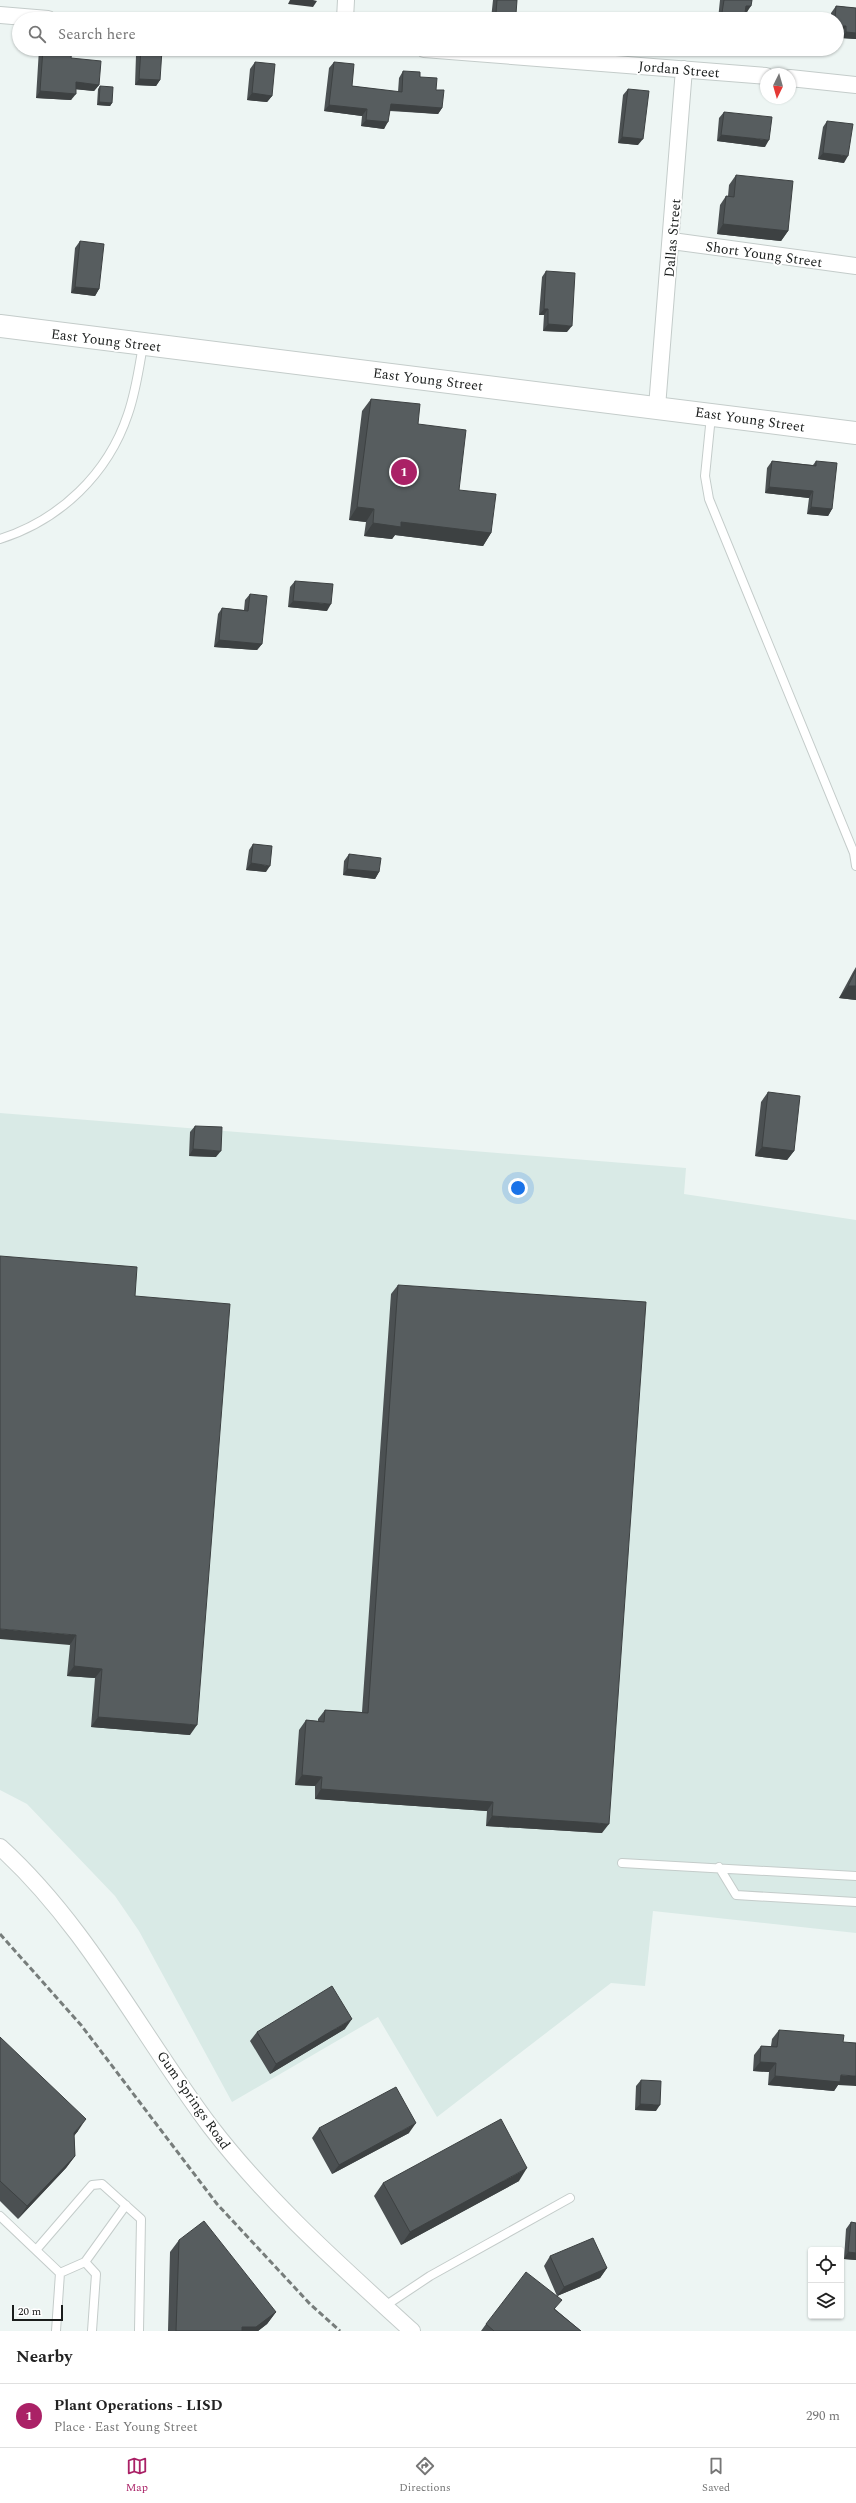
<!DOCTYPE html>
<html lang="en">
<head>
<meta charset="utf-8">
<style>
	body { margin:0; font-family:Spectral,serif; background:#f6f6f6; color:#222 }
	.controls { position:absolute; right:12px; bottom:12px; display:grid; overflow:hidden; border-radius:4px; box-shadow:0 1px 3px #0004 }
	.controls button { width:36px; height:36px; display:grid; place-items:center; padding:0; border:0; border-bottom:1px solid #e0e0e0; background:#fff; color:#222; font:20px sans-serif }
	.compass { position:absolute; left:760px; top:68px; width:36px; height:36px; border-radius:50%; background:#fff; box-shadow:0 1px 3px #0004; rotate:185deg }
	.scale { position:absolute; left:12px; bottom:10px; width:51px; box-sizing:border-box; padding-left:4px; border:2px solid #1a1d1c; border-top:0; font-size:11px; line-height:14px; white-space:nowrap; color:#1a1d1c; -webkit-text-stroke:3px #fff; paint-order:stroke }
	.you { position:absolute; left:518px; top:1188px; width:14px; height:14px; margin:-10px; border:3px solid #fff; border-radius:50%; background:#1a73e8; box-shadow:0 0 0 6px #1a73e833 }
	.badge { display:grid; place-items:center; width:26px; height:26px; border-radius:50%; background:#aa2166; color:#fff; font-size:13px; font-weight:700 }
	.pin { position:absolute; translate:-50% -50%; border:2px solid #fff; box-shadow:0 1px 4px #0006 }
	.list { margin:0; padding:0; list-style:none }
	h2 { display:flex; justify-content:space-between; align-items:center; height:52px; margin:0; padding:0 16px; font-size:17px }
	h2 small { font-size:13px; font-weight:400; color:#767676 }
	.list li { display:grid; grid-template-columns:26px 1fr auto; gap:12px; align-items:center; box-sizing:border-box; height:64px; padding:0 16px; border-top:1px solid #e0e0e0 }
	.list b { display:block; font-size:15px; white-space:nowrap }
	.list p { margin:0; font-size:13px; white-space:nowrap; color:#767676 }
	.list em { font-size:13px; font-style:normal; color:#767676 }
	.icon { flex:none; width:22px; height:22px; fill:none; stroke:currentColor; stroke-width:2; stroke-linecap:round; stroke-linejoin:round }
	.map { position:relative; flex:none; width:856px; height:2331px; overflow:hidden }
	.search { position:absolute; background:#fff; box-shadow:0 1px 3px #0004; left:12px; right:12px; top:12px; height:44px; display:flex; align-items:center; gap:10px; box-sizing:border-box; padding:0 14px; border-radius:22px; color:#767676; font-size:15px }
	.sheet { height:116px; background:#fff }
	nav { display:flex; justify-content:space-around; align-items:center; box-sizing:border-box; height:56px; border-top:1px solid #e0e0e0; background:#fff; font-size:11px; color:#767676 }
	nav a { display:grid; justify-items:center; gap:2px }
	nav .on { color:#aa2166 }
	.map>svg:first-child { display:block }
</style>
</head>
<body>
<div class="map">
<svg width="856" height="2331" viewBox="0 0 856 2331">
	<rect width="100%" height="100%" fill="#edf5f3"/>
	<path fill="#d9eae6" d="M0 1113 686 1168 684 1194 856 1220V1933L653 1911 645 1986 611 1983 437 2117 378 2017 232 2102 139 1931 115 1896 27 1804 0 1790Z"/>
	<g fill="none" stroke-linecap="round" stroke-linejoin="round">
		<defs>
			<path id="lane" d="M711 416 705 476 709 499 854 853 856 866
				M0 539C60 520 108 474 128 414 136 391 139 368 143 345
				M622 1863 856 1876
				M719 1867 736 1895 856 1902
				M0 2216 60 2273 56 2331
				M36 2250 92 2185 102 2184 141 2219 139 2331
				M85 2262 96 2274 92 2331
				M60 2273 85 2262 126 2205
				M385 2306 430 2276 570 2198"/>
			<path id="street" d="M0 15 48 19
				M345 19 346 0
				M424 49 766 76
				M790 78 856 85
				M672 241 856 266
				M657 407 684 69
				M0 1847C87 1926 140 2033 210 2126 269 2203 341 2266 412 2331"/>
			<path id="secondary" d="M0 326 856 433"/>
		</defs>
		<use href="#lane" stroke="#c4ccca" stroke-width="10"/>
		<use href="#street" stroke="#c4ccca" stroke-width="18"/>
		<use href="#secondary" stroke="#c4ccca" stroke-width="24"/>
		<use href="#lane" stroke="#fff" stroke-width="8"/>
		<use href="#street" stroke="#fff" stroke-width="16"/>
		<use href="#secondary" stroke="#fff" stroke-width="22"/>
		<path stroke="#777d7b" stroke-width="3" stroke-dasharray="6 3" stroke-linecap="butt" d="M0 1934 81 2025 217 2204 310 2304 340 2331"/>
	</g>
	<path fill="#4b5052" d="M493 0H517L513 19H491Z
		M720 0H752L747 12H745L744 19H718Z
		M836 6 856 8V39L841 38 842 33 837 32V19H831V13Z
		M39 49H72L71 58 99 85 94 91 76 89 71 100 36 98Z
		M140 49H153L160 80 156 86 135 85 136 55Z
		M255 62 272 96 267 102 247 100 250 69Z
		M334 62 352 86 398 92 399 78 403 71 420 77 436 90 442 108 438 114 390 111 384 129 361 126 362 116 324 111 329 68Z
		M100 86 112 103 110 106 97 105 98 89Z
		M628 89 638 145 618 143 623 95Z
		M724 112 765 147 717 141 719 118Z
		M827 121 844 163 818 159 823 127Z
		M736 175 788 231 781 241 717 234 720 205 726 196H728L729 185Z
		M80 241 99 289 95 296 71 293 75 248Z
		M546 271 567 332 543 331 544 315H539L542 277Z
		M371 399 418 424 459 490 491 533 483 546 395 535 392 539 364 536 366 522 349 520 362 411Z
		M772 461 813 465 816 461 832 509 828 516 807 514 809 498 765 493 767 468Z
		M295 581 327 611 288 607 290 587Z
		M250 594 262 644 257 650 214 647 218 614 222 608 244 610 245 600Z
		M253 844 266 872 246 870 249 850Z
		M349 854 379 872 375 879 343 875 344 861Z
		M856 967V1000L839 998 853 972Z
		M768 1092 794 1151 787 1160 755 1156 761 1102Z
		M195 1126 216 1157 189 1156 190 1132Z
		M398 1285 602 1833 486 1826 487 1811 315 1799V1786L295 1785 299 1730 306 1720 318 1721V1719L325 1710 362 1712 391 1294Z
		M135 1296 190 1735 91 1727 95 1678 67 1676 70 1645Z
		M345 2029 270 2074 250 2041 257 2032Z
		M779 2030 838 2085 834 2091 768 2085 769 2072 753 2071 754 2055 761 2046H771L772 2039Z
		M0 2037 78 2131 74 2136 75 2156 66 2168 18 2219 0 2201Z
		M641 2080 656 2111 635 2110 636 2086Z
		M319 2128 409 2133 332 2174 312 2138Z
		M519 2181 401 2245 374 2196 383 2183Z
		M851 2222 856 2223V2260L844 2259 846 2229Z
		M179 2240 276 2312 267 2324 258 2331H168L170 2252Z
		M550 2256 607 2268 600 2278 557 2296 555 2309 581 2331H481L486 2324 557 2296 544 2266Z"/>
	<path fill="#3d4142" d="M290 0H313L317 1 313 7 288 4Z
		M746 6H751L747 12H741Z
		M496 13 516 14 513 19H491Z
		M837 26H846L842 33 837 32Z
		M846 32 856 33V39L841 38Z
		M139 79 160 80 156 86 135 85Z
		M76 82 99 85 94 91 72 89Z
		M40 91 76 94 71 100 36 98Z
		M252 93 272 96 267 102 247 100Z
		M99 102 112 103 110 106 97 105Z
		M391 104 442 108 438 114 386 110Z
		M329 105 367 109 362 116 324 111Z
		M366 120 388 122 384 129 361 126Z
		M721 135 769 140 765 147 717 141Z
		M622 137 643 139 638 145 618 143Z
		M823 153 848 156 844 163 818 159Z
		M723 224 788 231 781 241 717 234Z
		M75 287 99 289 95 296 71 293Z
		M544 309H548L544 315H539Z
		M548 324 572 326 567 332 543 331Z
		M769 487 813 491 809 498 765 493Z
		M357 507 374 509 366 522 349 520Z
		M811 507 832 509 828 516 807 514Z
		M401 522 491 533 483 546 395 535 392 539 364 536 373 523Z
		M293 601 331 604 327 611 288 607Z
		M219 640 262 644 257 650 214 647Z
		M251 863 270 866 266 872 246 870Z
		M347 869 379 872 375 879 343 875Z
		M848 986H856V1000L839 998Z
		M762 1147 794 1151 787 1160 755 1156Z
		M193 1149 221 1151 216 1157 189 1156Z
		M0 1629 76 1635 70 1645 0 1639Z
		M74 1666 102 1669 95 1678 67 1676Z
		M98 1717 197 1725 190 1735 91 1727Z
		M302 1775 322 1777 315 1786 295 1785Z
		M321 1789 493 1802 487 1811 315 1799Z
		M492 1816 609 1824 602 1833 486 1826Z
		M352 2019 345 2029 270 2074 276 2064Z
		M760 2062 776 2063 769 2072 753 2071Z
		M841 2075 856 2076V2086L838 2085 834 2091 768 2085 775 2076Z
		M640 2104 660 2105 656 2111 635 2110Z
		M86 2119 78 2131 65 2146 74 2133Z
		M416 2123 409 2133 332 2174 339 2165Z
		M75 2156 66 2168 18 2219 27 2206Z
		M527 2168 519 2181 401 2245 410 2232Z
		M848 2252 856 2253V2260L844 2259Z
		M607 2268 600 2278 557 2296 564 2287Z
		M276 2312 267 2324 258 2331H240L242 2327Z"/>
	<path fill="#575d5f" stroke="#3d4142" d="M497 0H517L516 14 496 13Z
		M724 0H752L751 6H746L744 19H721Z
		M836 6 856 8V33L846 32V26H837V19H835Z
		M43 49H72L71 58 101 61 99 85 76 82V94L40 91Z
		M141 49 162 50 160 80 139 79Z
		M255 62 275 64 272 96 252 93Z
		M334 62 354 64 352 86 402 92 403 71 420 72V77L437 78 436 90H444L442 108 391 104 388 122 366 120 367 109 329 105Z
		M100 86 113 87 112 103 99 102Z
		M628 89 649 91 643 139 622 137Z
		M724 112 772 117 769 140 721 135Z
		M827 121 853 124 848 156 823 153Z
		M736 175 793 181 788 231 723 224 726 196 734 197Z
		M80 241 104 244 99 289 75 287Z
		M546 271 575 273 572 326 548 324V309H544Z
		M371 399 420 404 418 424 466 430 459 490 496 494 491 533 401 522V527L373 523 374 509 357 507Z
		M772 461 816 466V461L837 463 832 509 811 507 813 491 769 487Z
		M295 581 333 584 331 604 293 601Z
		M250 594 267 596 262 644 219 640 222 608 248 611Z
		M253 844 272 846 270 866 251 863Z
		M349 854 381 858 379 872 347 869Z
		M856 970V986H848Z
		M768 1092 800 1096 794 1151 762 1147Z
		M195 1126 222 1127 221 1151 193 1149Z
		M0 1256 137 1267 135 1296 230 1304 197 1725 98 1717 102 1669 74 1666 76 1635 0 1629Z
		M398 1285 646 1302 609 1824 492 1816 493 1802 321 1789 322 1777 302 1775 306 1720 324 1722 325 1710 368 1713Z
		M332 1986 352 2019 276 2064 257 2032Z
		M779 2030 844 2035 843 2042 856 2043V2076L841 2075 840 2082 775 2076 776 2063 760 2062 761 2046 777 2047Z
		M0 2037 86 2119 74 2133 75 2156 27 2206 0 2181Z
		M641 2080 661 2081 660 2105 640 2104Z
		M396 2087 416 2123 339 2165 319 2128Z
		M501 2119 527 2168 410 2232 383 2183Z
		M204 2221 276 2312 256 2327H242V2331H176L179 2240Z
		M851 2222 856 2223V2253L848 2252Z
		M593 2238 607 2268 564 2287 550 2256Z
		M526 2272 562 2300 554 2309 581 2331H494L486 2324Z"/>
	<g text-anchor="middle" stroke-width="4" stroke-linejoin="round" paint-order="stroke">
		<g font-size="14" fill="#1a1d1c" stroke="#fff">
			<text transform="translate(679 69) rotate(5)" y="5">Jordan Street</text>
			<text transform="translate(672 238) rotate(-85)" y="5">Dallas Street</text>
			<text transform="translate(764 254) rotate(8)" y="5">Short Young Street</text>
			<text transform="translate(106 340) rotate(7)" y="5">East Young Street</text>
			<text transform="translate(428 379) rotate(7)" y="5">East Young Street</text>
			<text transform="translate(750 419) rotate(8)" y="5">East Young Street</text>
			<text transform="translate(194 2100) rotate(55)" y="5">Gum Springs Road</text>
		</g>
	</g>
</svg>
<div class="controls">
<button><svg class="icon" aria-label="locate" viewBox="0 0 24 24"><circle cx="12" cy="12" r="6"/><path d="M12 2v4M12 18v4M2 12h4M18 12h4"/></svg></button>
<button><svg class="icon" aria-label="layers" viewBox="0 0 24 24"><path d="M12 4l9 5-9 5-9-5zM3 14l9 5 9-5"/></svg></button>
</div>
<svg class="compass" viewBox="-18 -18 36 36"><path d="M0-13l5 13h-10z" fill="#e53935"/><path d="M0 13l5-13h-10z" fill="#767676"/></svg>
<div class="scale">20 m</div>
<div class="you"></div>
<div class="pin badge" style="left:404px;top:472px">1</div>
<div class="search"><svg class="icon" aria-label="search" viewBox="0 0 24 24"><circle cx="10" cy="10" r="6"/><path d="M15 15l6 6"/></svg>Search here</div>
</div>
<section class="sheet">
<h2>Nearby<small></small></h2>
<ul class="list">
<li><span class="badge">1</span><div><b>Plant Operations - LISD</b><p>Place · East Young Street</p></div><em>290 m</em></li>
</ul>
</section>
<nav>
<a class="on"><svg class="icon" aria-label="map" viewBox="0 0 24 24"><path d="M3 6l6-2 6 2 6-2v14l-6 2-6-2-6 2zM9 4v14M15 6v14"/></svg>Map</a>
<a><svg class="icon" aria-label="directions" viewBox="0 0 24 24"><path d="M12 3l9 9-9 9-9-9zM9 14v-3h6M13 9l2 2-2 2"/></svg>Directions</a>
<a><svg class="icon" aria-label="saved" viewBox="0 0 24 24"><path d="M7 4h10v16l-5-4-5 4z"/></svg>Saved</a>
</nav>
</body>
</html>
